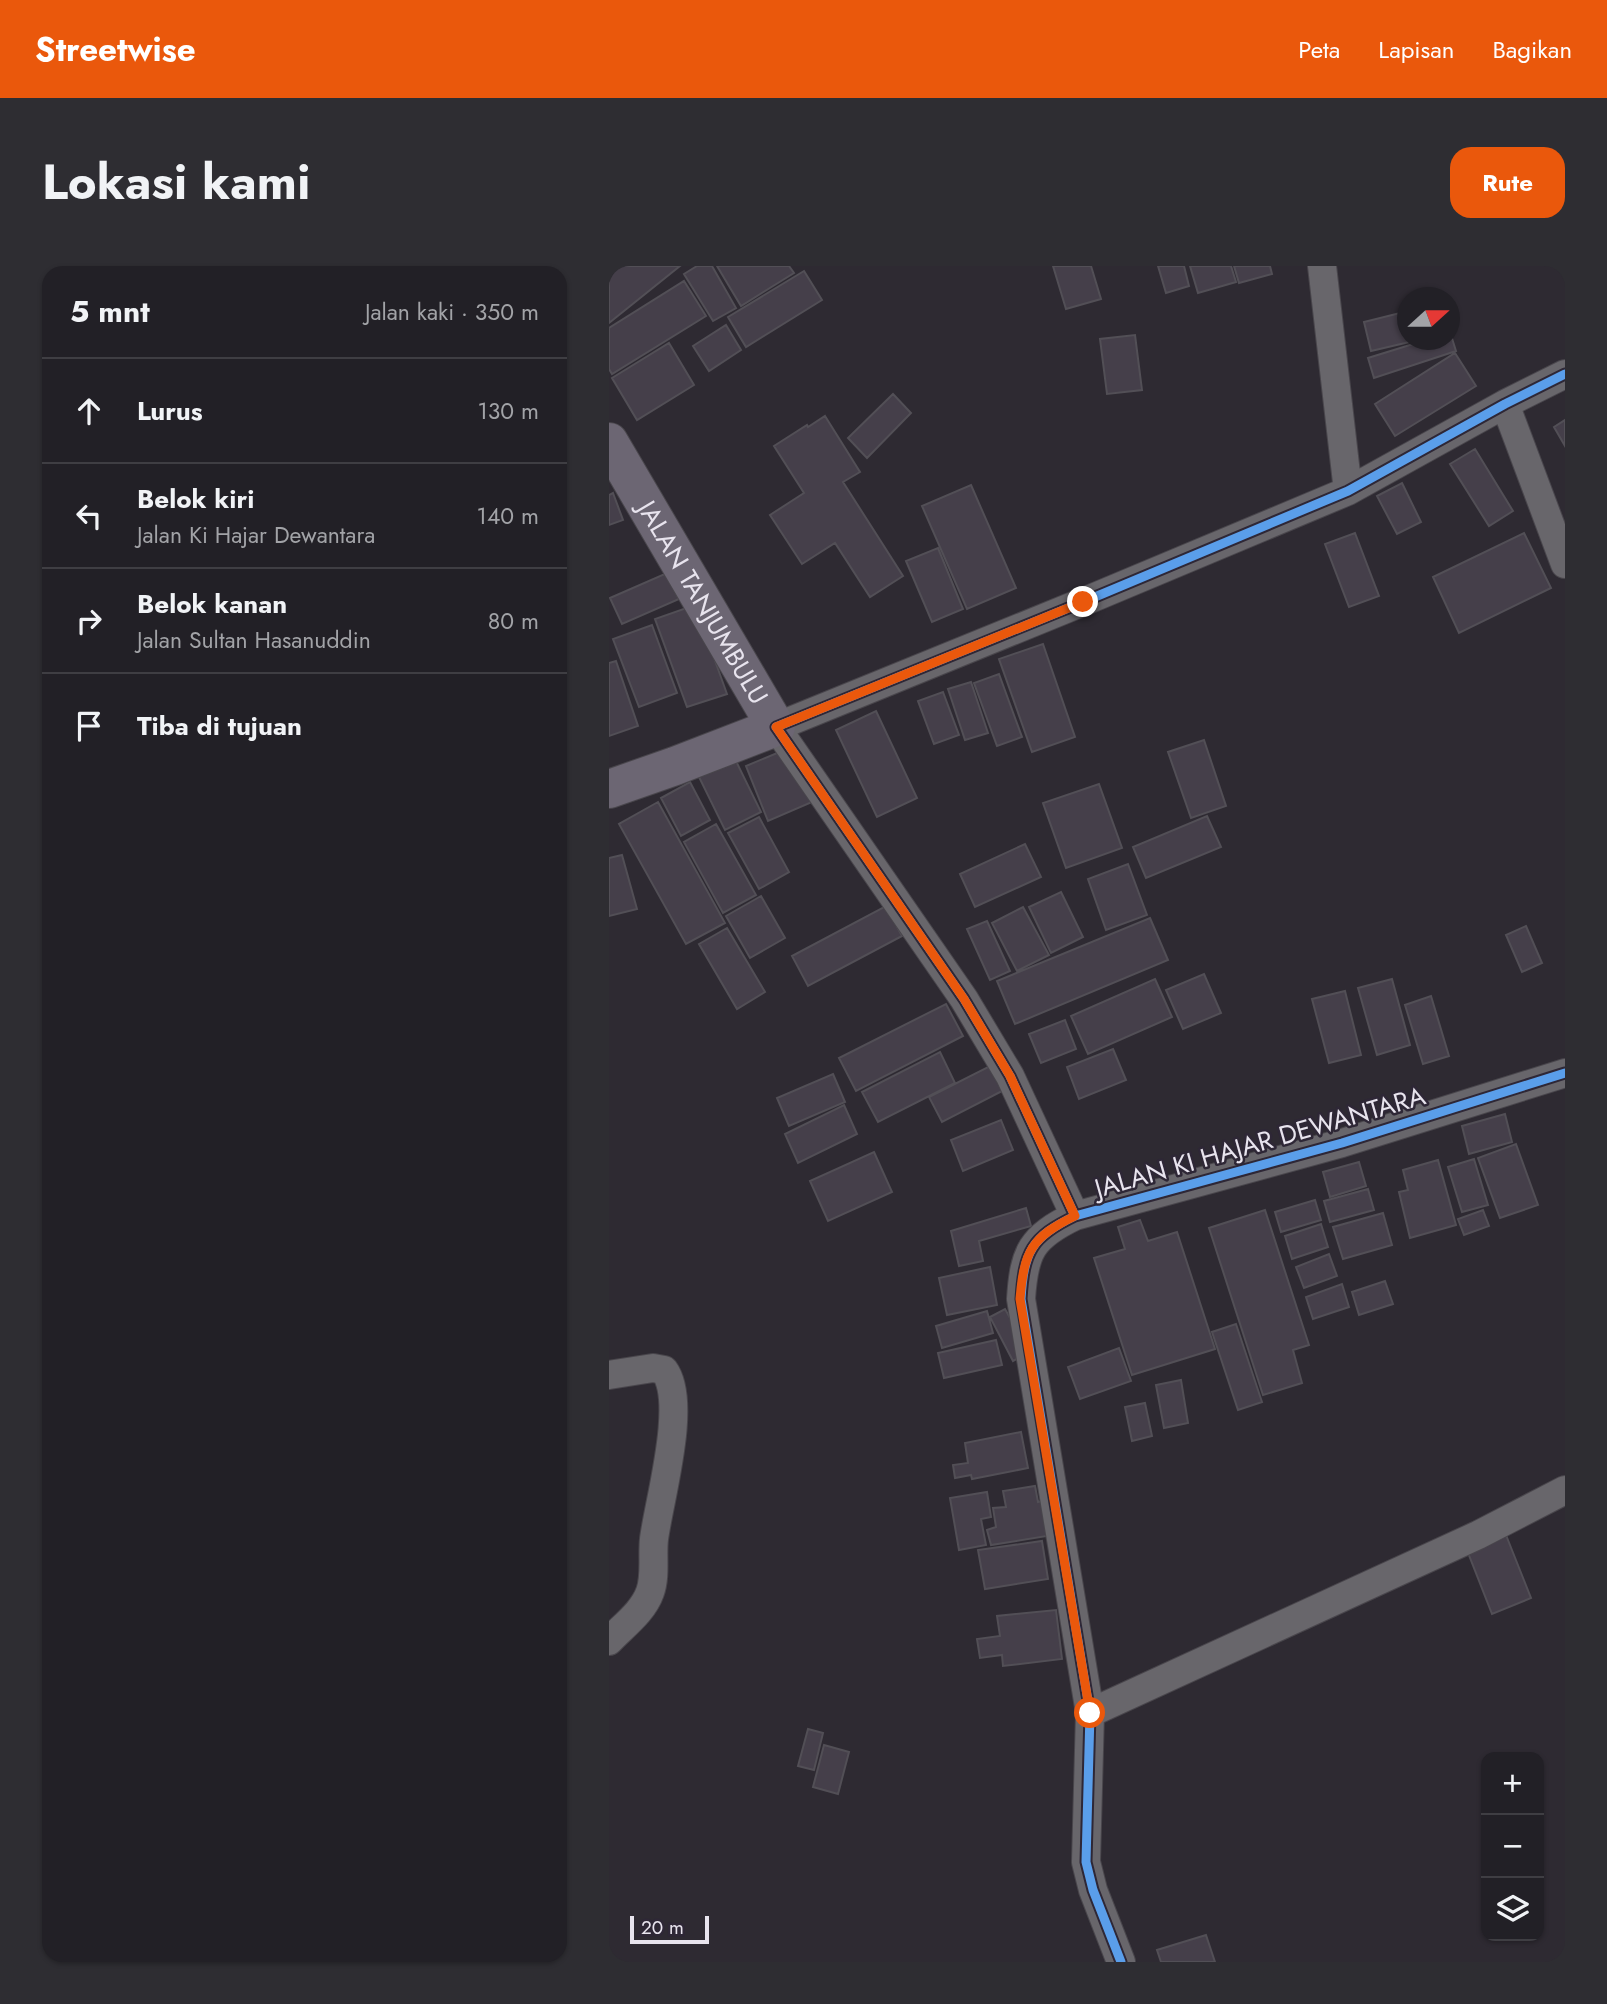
<!DOCTYPE html>
<html lang="id">
<head>
<meta charset="utf-8">
<style>
	body { margin:0; font-family:Jost,sans-serif; background:#2e2d32; color:#f1f3f6 }
	.controls { position:absolute; right:21px; bottom:21px; display:grid; overflow:hidden; border-radius:14px; box-shadow:0 2px 5px #0004 }
	.controls button { width:63px; height:63px; display:grid; place-items:center; padding:0; border:0; border-bottom:2px solid #3f3e43; background:#222026; color:#f1f3f6; font:35px sans-serif }
	.compass { position:absolute; left:788px; top:21px; width:63px; height:63px; border-radius:50%; background:#222026; box-shadow:0 2px 5px #0004; rotate:69deg }
	.scale { position:absolute; left:21px; bottom:18px; width:79px; box-sizing:border-box; padding-left:7px; border:4px solid #e8e4ee; border-top:0; font-size:19px; line-height:24px; white-space:nowrap; color:#e8e4ee; -webkit-text-stroke:5px #2e2736; paint-order:stroke }
	.stop { position:absolute; width:21px; height:21px; margin:-16px; border:5px solid #ea580c; border-radius:50%; background:#fff }
	.stop.end { background:#ea580c; border-color:#fff; box-shadow:0 2px 7px #0008 }
	.list { margin:0; padding:0; list-style:none }
	h2 { display:flex; justify-content:space-between; align-items:center; height:91px; margin:0; padding:0 28px; font-size:30px }
	h2 small { font-size:23px; font-weight:400; color:#a2a3a7 }
	.list li { display:grid; grid-template-columns:46px 1fr auto; gap:21px; align-items:center; box-sizing:border-box; height:105px; padding:0 28px; border-top:2px solid #3f3e43 }
	.list b { display:block; font-size:26px; white-space:nowrap }
	.list p { margin:0; font-size:23px; white-space:nowrap; color:#a2a3a7 }
	.list em { font-size:23px; font-style:normal; color:#a2a3a7 }
	.icon { flex:none; width:38px; height:38px; fill:none; stroke:currentColor; stroke-width:2; stroke-linecap:round; stroke-linejoin:round }
	.map { position:relative; flex:none; width:956px; height:1696px; overflow:hidden; border-radius:21px }
	header { display:flex; align-items:center; gap:42px; box-sizing:border-box; height:98px; padding:0 35px; background:#ea580c; color:#fff }
	header strong { font-size:33px }
	nav { display:flex; gap:38px; margin-inline-start:auto; font-size:24px }
	.intro { display:flex; align-items:center; justify-content:space-between; box-sizing:border-box; height:168px; padding:0 42px }
	h1 { margin:0; font-size:49px }
	.button { padding:18px 32px; border-radius:21px; background:#ea580c; color:#fff; font-size:24px; font-weight:700 }
	main { display:flex; gap:42px; padding:0 42px }
	aside { flex:1; background:#222026; border-radius:21px; box-shadow:0 2px 5px #0004 }
	.map>svg:first-child { display:block }
</style>
</head>
<body>
<header>
<strong>Streetwise</strong>
<nav><a>Peta</a><a>Lapisan</a><a>Bagikan</a></nav>
</header>
<div class="intro"><h1>Lokasi kami</h1><a class="button">Rute</a></div>
<main>
<aside>
<h2>5 mnt<small>Jalan kaki · 350 m</small></h2>
<ul class="list">
<li><svg class="icon" aria-label="ahead" viewBox="0 0 24 24"><path d="M12 20V5M6 11l6-6 6 6"/></svg><div><b>Lurus</b></div><em>130 m</em></li>
<li><svg class="icon" aria-label="left" viewBox="0 0 24 24"><path d="M17 20v-9H6M10 6l-5 5 5 5"/></svg><div><b>Belok kiri</b><p>Jalan Ki Hajar Dewantara</p></div><em>140 m</em></li>
<li><svg class="icon" aria-label="right" viewBox="0 0 24 24"><path d="M7 20v-9h11M14 6l5 5-5 5"/></svg><div><b>Belok kanan</b><p>Jalan Sultan Hasanuddin</p></div><em>80 m</em></li>
<li><svg class="icon" aria-label="arrive" viewBox="0 0 24 24"><path d="M6 21V4h12l-3 4 3 4H6"/></svg><div><b>Tiba di tujuan</b></div></li>
</ul>
</aside>
<div class="map">
<svg width="956" height="1696" viewBox="0 0 956 1696">
	<rect width="100%" height="100%" fill="#2e2a32"/>
	<path fill="#453f4a" stroke="#524f56" stroke-width="2" d="M6 0H71L0 57V5Z
		M88 0H103L127 42 104 55 75 8Z
		M108 0H180L185 7 132 40Z
		M444 0H482L492 33 457 43Z
		M549 0H575L580 20 557 27Z
		M581 0H622L627 16 589 27Z
		M625 0H661L663 8 630 17Z
		M195 5 213 34 137 81 119 51Z
		M75 15 97 50 3 108 0 103V62Z
		M799 45V74H809L762 85 755 56Z
		M117 59 132 84 100 105 84 80Z
		M841 66 847 85 765 112 759 92 817 74H841Z
		M526 69 533 124 498 128 491 73Z
		M60 77 85 119 28 154 3 112Z
		M846 87 867 120 786 170 766 138Z
		M284 128 302 147 258 192 239 172Z
		M216 150 251 206 234 216 294 310 261 331 226 277 193 298 161 249 195 227 165 180 198 159 199 161Z
		M956 154V180L945 161Z
		M866 183 904 245 880 260 841 198Z
		M793 217 812 256 788 268 768 230Z
		M362 219 407 322 358 343 313 240Z
		M4 227 14 254 0 259V229Z
		M746 267 770 330 740 341 716 278Z
		M915 267 942 322 850 367 824 311Z
		M329 282 354 343 323 356 297 295Z
		M58 307 70 333 13 358 1 332Z
		M86 339 118 428 78 441 46 353Z
		M43 359 68 427 30 441 4 373Z
		M434 378 466 471 423 486 390 393Z
		M7 395 29 460 0 470V397Z
		M390 408 413 471 388 480 365 417Z
		M362 416 379 467 356 474 339 423Z
		M334 426 350 469 325 478 309 435Z
		M267 445 308 532 268 551 227 464Z
		M595 474 617 540 582 552 559 486Z
		M180 482 203 536 159 555 137 500Z
		M125 491 152 546 116 564 89 509Z
		M81 516 101 554 72 570 52 532Z
		M490 518 513 582 457 602 434 537Z
		M49 536 116 657 77 678 10 558Z
		M598 550 612 581 537 612 524 581Z
		M150 551 180 606 150 623 119 567Z
		M107 558 147 629 114 647 75 576Z
		M416 578 432 611 366 641 351 608Z
		M13 589 28 643 0 650V592Z
		M519 598 538 649 497 664 479 613Z
		M452 626 474 671 442 687 420 641Z
		M152 630 176 672 141 692 117 650Z
		M277 640 293 670 199 720 183 690Z
		M414 641 440 689 408 705 383 657Z
		M541 652 559 694 406 758 388 715Z
		M378 655 401 705 381 714 358 663Z
		M917 660 933 697 913 706 897 669Z
		M118 662 156 726 128 743 90 678Z
		M595 708 612 747 574 763 557 724Z
		M546 713 563 751 479 788 462 750Z
		M783 713 801 779 768 789 749 722Z
		M736 725 752 789 720 797 703 733Z
		M822 730 840 790 814 798 796 739Z
		M337 738 354 770 247 825 230 792Z
		M456 754 467 783 432 797 420 768Z
		M504 783 517 814 470 833 458 801Z
		M331 786 346 817 269 856 253 826Z
		M387 797 399 822 333 856 320 831Z
		M224 808 236 836 180 860 168 832Z
		M235 839 248 868 189 897 176 868Z
		M896 848 903 876 860 888 853 860Z
		M392 854 404 884 354 905 342 874Z
		M907 878 929 939 891 952 869 892Z
		M265 886 283 926 219 955 201 915Z
		M865 893 879 939 853 946 839 901Z
		M829 894 847 959 801 972 790 926 799 924 794 904Z
		M750 896 757 920 721 931 714 906Z
		M759 923 765 944 721 956 715 935Z
		M706 934 712 954 672 966 666 946Z
		M417 942 422 960 370 975 374 995 350 1000 342 965Z
		M656 944 700 1079 684 1084 693 1117 654 1129 600 962Z
		M874 944 880 960 855 969 849 953Z
		M774 947 783 979 734 993 724 961Z
		M531 954 539 975 568 966 606 1083 523 1109 485 992 516 983 509 961Z
		M712 958 719 981 683 993 676 970Z
		M720 988 728 1010 695 1022 687 1001Z
		M381 1001 388 1039 338 1049 330 1012Z
		M776 1015 784 1038 750 1049 743 1026Z
		M733 1018 740 1041 704 1053 697 1031Z
		M396 1043 420 1086 404 1095 381 1051Z
		M378 1045 384 1067 333 1082 327 1060Z
		M627 1058 653 1136 629 1144 603 1066Z
		M387 1074 393 1099 335 1112 329 1087Z
		M510 1082 522 1115 471 1133 459 1101Z
		M572 1114 579 1157 555 1162 547 1119Z
		M536 1137 543 1170 523 1175 516 1141Z
		M412 1166 419 1202 363 1213 362 1209 346 1212 344 1199 359 1197 356 1177Z
		M426 1220 429 1236 438 1234 444 1269 382 1279 378 1264 387 1261 384 1242 397 1241 394 1225Z
		M378 1226 382 1251 372 1253 377 1279 350 1284 341 1232Z
		M895 1264 922 1332 883 1348 856 1279Z
		M433 1275 439 1313 376 1323 369 1284Z
		M447 1344 453 1393 394 1400 393 1389 371 1392 368 1373 391 1370 388 1350Z
		M199 1463 214 1467 205 1504 189 1500Z
		M215 1479 240 1486 229 1528 204 1521Z
		M597 1669 606 1696H552L548 1684Z"/>
	<g fill="none" stroke-linecap="round" stroke-linejoin="round">
		<defs>
			<path id="minor" d="M713 0 739 225
				M956 108 896 138 739 225 474 336 167 461 355 733 401 810 466 950 733 877 956 807
				M896 138 956 298
				M466 950C422 971 415 986 412 1033L481 1447 477 1596 484 1624 512 1696
				M0 1109 44 1102 55 1104C79 1136 50 1234 45 1273 43 1290 47 1310 41 1326 34 1346 14 1360 0 1375
				M481 1447 869 1269 956 1224"/>
			<g id="highway">
				<path id="s1" d="M0 176 167 461 66 500 0 523"/>
			</g>
		</defs>
		<use href="#minor" stroke="#49464c" stroke-width="30"/>
		<use href="#highway" stroke="#49464c" stroke-width="40"/>
		<use href="#minor" stroke="#68666b" stroke-width="28"/>
		<use href="#highway" stroke="#6c6673" stroke-width="38"/>
		<defs>
			<path id="cycleway" d="M956 108 896 138 739 225 474 336 167 461 355 733 401 810 466 950 733 877 956 807
				M466 950C422 971 415 986 412 1033L481 1447 477 1596 484 1624 512 1696"/>
		</defs>
		<use href="#cycleway" stroke="#2e2736" stroke-width="13"/>
		<use href="#cycleway" stroke="#5a9eea" stroke-width="9"/>
	</g>
	<g fill="none" stroke-linecap="round" stroke-linejoin="round">
		<path stroke="#ea580c" stroke-width="9" d="M474 336 167 461 355 733 401 810 466 950C422 971 415 986 411 1033L481 1447"/>
	</g>
	<g text-anchor="middle" stroke-width="5" stroke-linejoin="round" paint-order="stroke">
		<g font-size="26" fill="#e8e4ee" stroke="#2e2736">
			<text dy="9" stroke="none"><textPath href="#s1" startOffset="186">JALAN TANJUMBULU</textPath></text>
			<text transform="translate(651 876) rotate(-16)" y="9">JALAN KI HAJAR DEWANTARA</text>
		</g>
	</g>
</svg>
<div class="controls">
<button>+</button>
<button>−</button>
<button><svg class="icon" aria-label="layers" viewBox="0 0 24 24"><path d="M12 4l9 5-9 5-9-5zM3 14l9 5 9-5"/></svg></button>
</div>
<svg class="compass" viewBox="-18 -18 36 36"><path d="M0-13l5 13h-10z" fill="#e53935"/><path d="M0 13l5-13h-10z" fill="#a2a3a7"/></svg>
<div class="scale">20 m</div>
<div class="stop" style="left:481px;top:1447px"></div>
<div class="stop end" style="left:474px;top:336px"></div>
</div>
</main>
</body>
</html>
